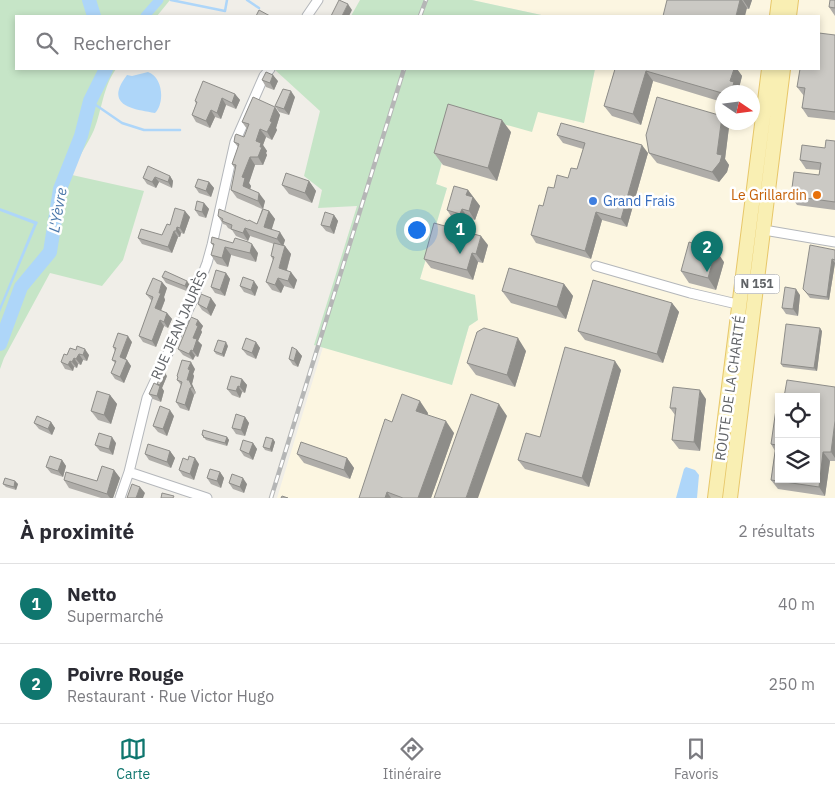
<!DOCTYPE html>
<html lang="fr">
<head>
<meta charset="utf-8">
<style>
	body { margin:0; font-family:"IBM Plex Sans",sans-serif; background:#f7f7f7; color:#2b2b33 }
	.controls { position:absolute; right:15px; bottom:15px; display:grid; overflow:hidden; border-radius:0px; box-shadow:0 2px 8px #0003 }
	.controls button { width:45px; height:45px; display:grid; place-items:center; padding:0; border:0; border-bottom:1px solid #e1e1e2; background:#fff; color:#2b2b33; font:25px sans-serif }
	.compass { position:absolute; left:715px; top:85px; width:45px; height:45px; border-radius:50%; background:#fff; box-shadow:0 2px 8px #0003; rotate:103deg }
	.you { position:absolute; left:416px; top:229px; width:18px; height:18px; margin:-12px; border:4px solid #fff; border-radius:50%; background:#1a73e8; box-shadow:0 0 0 8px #1a73e833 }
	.badge { display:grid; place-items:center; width:32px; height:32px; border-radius:50%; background:#0f766e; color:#fff; font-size:16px; font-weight:700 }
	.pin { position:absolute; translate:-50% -41px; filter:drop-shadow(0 1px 2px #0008) }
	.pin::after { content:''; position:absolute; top:26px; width:18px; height:15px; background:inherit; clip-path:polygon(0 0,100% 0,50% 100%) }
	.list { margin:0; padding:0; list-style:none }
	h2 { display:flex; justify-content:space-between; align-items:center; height:65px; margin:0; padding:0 20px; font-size:21px }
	h2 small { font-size:16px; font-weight:400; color:#7c7c81 }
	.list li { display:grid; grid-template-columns:32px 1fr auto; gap:15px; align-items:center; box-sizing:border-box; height:80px; padding:0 20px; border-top:1px solid #e1e1e2 }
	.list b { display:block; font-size:19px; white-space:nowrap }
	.list p { margin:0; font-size:16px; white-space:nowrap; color:#7c7c81 }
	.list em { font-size:16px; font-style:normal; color:#7c7c81 }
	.icon { flex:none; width:28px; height:28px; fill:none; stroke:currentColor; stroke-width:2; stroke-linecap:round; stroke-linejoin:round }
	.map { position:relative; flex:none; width:835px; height:498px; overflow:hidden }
	.search { position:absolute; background:#fff; box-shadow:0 2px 8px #0003; left:15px; right:15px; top:15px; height:55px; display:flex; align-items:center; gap:12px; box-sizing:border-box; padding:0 18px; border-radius:0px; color:#7c7c81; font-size:19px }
	.sheet { height:225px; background:#fff }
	nav { display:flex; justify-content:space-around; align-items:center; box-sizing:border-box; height:70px; border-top:1px solid #e1e1e2; background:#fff; font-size:14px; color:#7c7c81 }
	nav a { display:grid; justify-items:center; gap:2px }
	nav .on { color:#0f766e }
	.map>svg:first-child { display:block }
</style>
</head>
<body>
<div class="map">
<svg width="835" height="498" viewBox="0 0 835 498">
	<rect width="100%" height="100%" fill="#f0eee8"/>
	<path fill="#fcf6e1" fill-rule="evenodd" d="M472 0H835V498H277L323 347 452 385 469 326 475 295 420 279 447 188 436 184 456 111H538L584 123 595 69H819V16H546ZM722 92H752V122H722ZM779 397H816V479H779Z"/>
	<path fill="#c6e5c7" d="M0 0H170L157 16H16V69H116C103 87 102 110 94 130 87 146 76 159 72 175L144 191 123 260 102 286 50 273 4 358 0 369Z
		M360 0H472L546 16H351Z
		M274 69H595L584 123 538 112 532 132 456 111 436 184 447 188 420 279 475 295 478 320 469 326 452 385 314 345 357 206 318 208 322 190 304 176 320 111Z"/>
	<path fill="#aed6f9" d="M148 72C163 77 165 103 155 113 131 109 104 105 127 75L132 76Z
		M0 208 38 222 0 312V306L34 224 0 211Z
		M686 467 695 470 699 475 697 498H676L684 469Z"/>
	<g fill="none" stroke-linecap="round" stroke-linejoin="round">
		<path stroke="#aed6f9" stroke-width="2.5" d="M171 0 225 11 227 0
			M247 0 259 8
			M90 101 122 123 144 130H180"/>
		<path stroke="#aed6f9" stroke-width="9" d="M145 16 159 0"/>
		<path stroke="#aed6f9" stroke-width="14" d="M89 0 94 16
			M0 344 21 287 50 252 60 189 81 136 90 101 106 69"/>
		<defs>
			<path id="street" d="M307 16 318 0
				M764 230 835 242
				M596 266 690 293 741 305
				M129 472 207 498
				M120 498 129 472 147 398 192 302 207 263 212 245 235 142 264 76 270 69"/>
			<path id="primary" d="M777 16 779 0
				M789 16 791 0
				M715 498 769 69
				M730 498 783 69"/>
		</defs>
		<use href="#street" stroke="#b4b7bb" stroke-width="11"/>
		<use href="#primary" stroke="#e7c769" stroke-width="16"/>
		<use href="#street" stroke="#fff" stroke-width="9"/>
		<use href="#primary" stroke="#f9efb3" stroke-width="14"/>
		<defs>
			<path id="rail" d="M420 16 426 0
				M271 498 404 69"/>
		</defs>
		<use href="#rail" stroke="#b5b6b6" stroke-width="4.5"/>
		<use href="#rail" stroke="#fff" stroke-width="2.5" stroke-dasharray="8" stroke-linecap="butt"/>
	</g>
	<path fill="#afada9" d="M667 0H752L749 9Z
		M835 0V16L829 7Z
		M835 35V120L808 117 802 108 804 96 797 87Z
		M615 69H737L742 76 739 88 722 92V102L653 81 641 125 612 116 604 106Z
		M262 80 278 81 274 90 266 87Z
		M235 94 240 100 236 109 226 105 221 119 215 117 210 128 196 122 192 115 196 104 195 101Z
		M295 97 289 115 279 112 275 106Z
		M275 107 280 115 276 128 277 130 272 140 266 137 263 145 267 151 266 153 267 155 263 165H255L249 183 251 186 250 189 265 201 263 209 269 211 275 219 271 229 285 240 283 245 285 246 291 254 287 270 297 280 294 289 284 286 281 293 272 290 266 282 273 260 271 256 274 244 250 236 248 241 236 236 232 230 228 228 226 225 223 224 218 216 257 224 262 209 237 198 231 190 235 169 232 164 238 147 234 142 244 137 247 129 242 122Z
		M729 127 725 159 729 165 727 172 719 182 657 163 649 153Z
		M511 132 497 181 443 165 434 153Z
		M557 135 648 153 627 227 602 220 591 259 536 243 531 235 543 206 577 169 583 149 563 143Z
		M835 141V210L797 205 791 196 819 175 820 170 806 169 800 160 825 148Z
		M170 176 173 181 172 188 159 182 156 188 147 184 143 178Z
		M309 181 316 191 312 203 289 194 282 185Z
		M209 182 214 188 211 197 199 193 195 187Z
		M468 190 480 206 475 220 468 218 467 223 453 219 447 210Z
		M204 203 209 209 206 218 199 216 195 210Z
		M334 215 338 221 334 234 326 231 321 225Z
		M190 217 184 234 181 233 180 237H178L172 253 142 244 138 238 162 235 170 225Z
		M211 243 258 253 256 262 231 255 228 267 217 264 211 255 214 247Z
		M488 245 483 263 478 262 473 280 431 268 424 259Z
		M835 250V263L829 300 810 298 803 289Z
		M724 262 716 290 689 283 681 271Z
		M226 273 230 279 225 296 215 293 211 287Z
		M162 277 191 287 189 292 166 283Z
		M162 282 167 288 164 297 165 300 161 311 167 313 172 319 168 328 164 326 156 347 143 342 139 336 152 301 151 300 146 294Z
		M564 284 573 296 566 319 511 303 502 291Z
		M240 286 258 287 255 296 244 292Z
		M800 295 798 316 786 314 782 308Z
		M672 303 679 312 663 363 585 340 578 331Z
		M198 304 216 305 211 316 202 310Z
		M198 320 203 326 201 330 202 332 198 341 202 345 198 357 195 356 193 360 183 355 178 349Z
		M822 331 817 371 783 367 781 364Z
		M132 342 125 360H127L131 366 124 383 115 379 111 373 115 363 112 360 115 351 113 347Z
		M256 342 260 348 256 359 247 355 242 349Z
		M228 346 224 357 216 354 214 351Z
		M70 348 89 355 87 361 83 360 81 365 78 364 77 368 74 367 73 371 65 369 61 362 67 355Z
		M297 350 302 356 298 367 293 365 289 359Z
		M526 351 515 387 476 375 467 363Z
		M195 369 193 374 194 376 192 384 196 393 194 395 189 411 180 408 176 402 181 385 177 380 178 378 177 376Z
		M621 370 589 487 525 469 518 460 540 437Z
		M167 376 162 388 164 391 161 402 153 399 149 394 157 384Z
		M242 379 247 385 245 393 242 392 240 398 232 395 227 389Z
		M835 387V461H830L825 496 778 489 771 480 775 451 771 444Z
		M110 395 117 404 111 424 98 420 91 411Z
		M706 399 700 451 679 449 672 440 675 415 670 408Z
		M428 413V415L454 433 431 498H359L392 422Z
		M174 416 167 436 158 432 153 426Z
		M245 417 249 423 245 436 236 434 232 428Z
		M51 422 55 428 52 435 39 429 34 423Z
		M202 435 227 437 229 440 227 446 206 440Z
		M273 439 275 442 272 452 265 450 263 447Z
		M116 443 113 455 100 451 95 445Z
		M253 443 257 449 253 460 244 456 240 450Z
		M170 451 175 458 171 468 149 460 145 454Z
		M297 454 347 458 354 468 350 479 304 463Z
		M62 460 66 466 63 477 51 473 46 467Z
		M199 464 194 480 183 476 179 470Z
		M114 470 120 478 113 498H101L69 488 64 480 97 481Z
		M220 472 224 478 221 488 211 484 207 478Z
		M15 481 18 484 16 490 6 487 3 484Z
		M229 483 247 484 244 493 233 489Z"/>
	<path fill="#8e8d89" d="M740 0H742L747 8 745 16H736Z
		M743 0H752L749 9Z
		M348 4 352 10 349 16H342Z
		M734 69H737L742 76 739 88 742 92H731L730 81Z
		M646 71 653 81 641 125 633 114Z
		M273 75 278 81 274 90 270 83Z
		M291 91 295 97 289 115 284 109Z
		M235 94 240 100 236 109 232 103Z
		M222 98 226 105 221 119 217 113Z
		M275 107 280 115 276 128 277 130 272 140 267 132 270 121Z
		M211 110 215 117 210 128 206 121Z
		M722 116V122H726L729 127 725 159 729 165 727 172 719 182 712 172 717 154Z
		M502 120 511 132 497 181 488 168Z
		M260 129 266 137 263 145 267 151 266 153 267 155 263 165 258 157 256 141Z
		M642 145 648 153 627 227 621 219Z
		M250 157 255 165 249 183 251 186 249 194 243 186 242 177Z
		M170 176 173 181 172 188 168 182Z
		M155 177 159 182 156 188 152 182Z
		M309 181 316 191 312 203 305 193Z
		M209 182 214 188 211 197 206 191Z
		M468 190 480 206 475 220 469 211 466 195Z
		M259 193 265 201 263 209 258 201Z
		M204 203 209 209 206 218 202 212Z
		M462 209 468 218 467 223 460 214Z
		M185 211 190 217 184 234 180 228Z
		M269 211 275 219 270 235 264 227Z
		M596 212 602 220 591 259 585 251Z
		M334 215 338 221 334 234 330 227Z
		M177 227 181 233 180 237 176 231Z
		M245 228 250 236 248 241 243 233Z
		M174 231 178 237 172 253 168 247Z
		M280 232 285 240 283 247 277 239Z
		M481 236 488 245 483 263 476 254Z
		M252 244 258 253 256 262 250 253Z
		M285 246 291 254 285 276 279 268Z
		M225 247 231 255 228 267 222 258Z
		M716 250 724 262 716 290 708 278Z
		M472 253 478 262 473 280 467 270Z
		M832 259 835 263 829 300 827 297Z
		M291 272 297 280 294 289 288 281Z
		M226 273 230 279 225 296 220 290Z
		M278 278 284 286 281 293 275 285Z
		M187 281 191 287 189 292 185 286Z
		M254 281 258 287 255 296 251 290Z
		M162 282 167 288 164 297 165 300 159 315 155 308Z
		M564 284 573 296 566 319 557 307Z
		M796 289 800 295 798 316 793 309Z
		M211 298 216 305 211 316 207 309Z
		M672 303 679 312 663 363 657 354Z
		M167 313 172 319 168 328 164 322Z
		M160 320 164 326 156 347 152 341Z
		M198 320 203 326 201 330 202 332 198 341 202 345 198 357 193 351V338Z
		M820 328 822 331 817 371 814 368Z
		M128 336 132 342 124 363 120 357Z
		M518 338 526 351 515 387 507 375Z
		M226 342 228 346 224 357 222 354Z
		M256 342 260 348 256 359 252 353Z
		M85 349 89 355 87 361 83 355Z
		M191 350 195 356 193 360 189 354Z
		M297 350 302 356 298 367 294 361Z
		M79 354 83 360 81 365 76 359Z
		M74 358 78 364 77 368 72 362Z
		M127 360 131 366 124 383 120 377Z
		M70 361 74 367 73 371 68 365Z
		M615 361 621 370 589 487 582 478Z
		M191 362 195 369 193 374 194 376 192 384 196 393 187 380 188 369Z
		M165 373 167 376 162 388 164 391 161 402 157 396 159 387Z
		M242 379 247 385 245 393 240 387Z
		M238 386 242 392 240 398 236 391Z
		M190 388 194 395 189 411 185 405Z
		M700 390 706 399 700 451 694 442Z
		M110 395 117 404 111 424 104 415Z
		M420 401 428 413 425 423 416 411Z
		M499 404 507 416 478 498H466Z
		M170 410 174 416 167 436 163 429Z
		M245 417 249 423 245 436 241 430Z
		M446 421 454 433 431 498H418Z
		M835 421V458L831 452Z
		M51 422 55 428 52 435 48 429Z
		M112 437 116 443 113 455 109 449Z
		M227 437 229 440 227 446 225 443Z
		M273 439 275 442 272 452 270 449Z
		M253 443 257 449 253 460 249 454Z
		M170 451 175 458 171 468 167 462Z
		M823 452 830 461 825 496 819 487Z
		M195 458 199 464 194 480 190 474Z
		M347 458 354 468 350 479 344 470Z
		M62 460 66 466 63 477 58 471Z
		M114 470 120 478 113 498H110L107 494Z
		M220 472 224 478 221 488 217 481Z
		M243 478 247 484 244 493 240 487Z
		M15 481 18 484 16 490 14 487Z
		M140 487 145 493 143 498H136Z
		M387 492 391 498H385Z"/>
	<path fill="#cbc9c4" stroke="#8e8d89" d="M339 0 348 4 342 16H331Z
		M667 0H740L736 16H663Z
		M830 0H835V8L829 7Z
		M259 10 270 16H256Z
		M819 33 835 35V112L802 108 805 88 797 87 800 69H819Z
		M615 69H734L730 81 734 82 731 92H722V93L646 71 633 114 604 106Z
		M266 72 273 75 270 83 262 80Z
		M203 81 235 94 232 103 222 98 217 113 211 110 206 121 192 115 197 102 195 101Z
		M283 89 291 91 284 109 275 106Z
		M253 97 275 107 270 121 272 122 267 132 260 129 256 141 261 143 260 147H262L258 157H250L242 177 245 178 243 186 259 193 258 201 231 190 236 165 232 164 239 144 234 142 235 136 236 134 244 137 249 124 242 122Z
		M657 97 722 116 717 154 722 155 720 162 712 172 649 153 646 135Z
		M448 104 502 120 488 168 434 153Z
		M561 123 642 145 621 219 596 212 585 251 531 235 539 205 543 206 548 187 554 188 557 175 568 178 571 168 577 169 585 143 557 135Z
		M826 140 835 141V202L791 196 794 172 819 175 821 163 800 160 802 145 825 148Z
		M148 166 170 176 168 182 155 177 152 182 143 178Z
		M286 173 309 181 305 193 282 185Z
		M198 179 209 182 206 191 195 187Z
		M454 186 468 190 466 195 473 197 469 211 462 209 460 214 447 210Z
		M197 201 204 203 202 212 195 210Z
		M175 208 185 211 180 228 177 227 176 231H174L168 247 138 238 141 229 162 235 167 224 170 225Z
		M219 209 248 221 249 220 257 224 263 209 269 211 264 227 280 232 277 239 245 228 243 233 231 229 232 225 222 221 223 219 218 216Z
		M325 212 334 215 330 227 321 225Z
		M434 223 481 236 476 254 472 253 467 270 424 259Z
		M212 237 233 243 235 238 248 242 252 244 250 253 225 247 222 258 211 255 214 244 211 243Z
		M689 242 716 250 708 278 681 271Z
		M274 243 285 246 279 268 291 272 288 281 278 278 275 285 266 282 274 257 271 256Z
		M810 245 835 250V260L832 259 827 297 808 294 803 289Z
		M509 268 564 284 557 307 502 291Z
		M216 270 226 273 220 290 211 287Z
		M165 271 187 281 185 286 162 277Z
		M243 277 254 281 251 290 240 286Z
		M153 278 162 282 159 293H161L155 308 167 313 164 322 160 320 152 341 139 336 153 297 146 294Z
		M593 280 672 303 657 354 578 331Z
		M785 287 796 289 793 309 782 308Z
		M201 294 211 298 207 309 198 304Z
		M191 317 198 320 196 325 198 326 193 338 197 339 193 351 191 350 189 354 178 349Z
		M786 324 820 328 814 368 781 364Z
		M484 328 518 338 507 375 467 363 477 332Z
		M118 333 128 336 120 357 127 360 120 377 111 373 116 361 112 360 116 348 113 347Z
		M246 338 256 342 252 353 242 349Z
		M218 340 226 342 222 354 214 351Z
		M77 346 85 349 83 355 79 354 76 359 74 358 72 362 70 361 68 365 61 362 64 354 67 355 70 348 76 350Z
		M292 347 297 350 294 361 289 359Z
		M565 347 615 361 582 478 518 460 526 433 540 437Z
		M182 360 191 362 188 369 190 370 187 380H189L192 387 190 388 185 405 176 402 182 382 177 380 178 377 177 376Z
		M163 372 165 373 160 385 157 384Z
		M231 376 242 379 240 387 238 386 236 391 227 389Z
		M787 380 835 387V421L831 452H823L819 487 771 480 776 445 771 444 776 409 779 407V479H816V397H784Z
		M154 383 160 386 157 396 149 394Z
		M673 387 700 390 694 442 672 440 676 408H670Z
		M97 391 110 395 104 415 91 411Z
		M402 394 420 401 416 411 446 421 418 498H403L387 492 385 498H359L385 419 392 422Z
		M471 394 499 404 466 498H434Z
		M160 406 170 410 163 429 153 426Z
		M236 414 245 417 241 430 232 428Z
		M37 416 51 422 48 429 34 423Z
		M203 430 227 437 225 443 203 437 204 436 202 435Z
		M99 433 112 437 109 449 95 445Z
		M266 437 273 439 270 449 263 447Z
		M243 440 253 443 249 454 240 450Z
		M301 442 347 458 344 470 297 454Z
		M148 444 170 451 167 462 145 454Z
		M50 456 62 460 58 471 46 467Z
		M189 456 195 458 190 474 179 470 183 458 188 460Z
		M102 466 114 470 107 494 64 480 66 472 97 481Z
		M210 469 220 472 217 481 207 478Z
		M232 474 243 478 240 487 229 483Z
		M5 478 15 481 14 487 3 484Z
		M132 484 140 487 136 498H127Z
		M162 493 174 496 173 498H161Z
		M282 496 288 498H281Z"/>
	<circle fill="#e8710a" stroke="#fff" stroke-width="2" cx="817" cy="195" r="5"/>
	<circle fill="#3f7fe0" stroke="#fff" stroke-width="2" cx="593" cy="201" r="5"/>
	<g text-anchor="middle" stroke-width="5" stroke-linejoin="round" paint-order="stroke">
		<rect fill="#fff" stroke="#8f9194" stroke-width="1" x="734.5" y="274.5" width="45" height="19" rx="4"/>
		<g font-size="12" font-weight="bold" fill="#5f6266">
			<text x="757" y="288">N 151</text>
		</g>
		<g font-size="14" fill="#c56008" stroke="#fff" text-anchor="end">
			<text x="807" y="200">Le Grillardin</text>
		</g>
		<g font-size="14" fill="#366cbe" stroke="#fff" text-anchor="start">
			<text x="603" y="206">Grand Frais</text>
		</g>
		<g font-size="14" fill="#5f6266" stroke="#fff">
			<text transform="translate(179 325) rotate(-66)" y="5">RUE JEAN JAURÈS</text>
			<text transform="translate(730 388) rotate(-82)" y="5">ROUTE DE LA CHARITÉ</text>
		</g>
		<g font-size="15" font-style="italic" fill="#4c78aa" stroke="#fff">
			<text transform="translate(58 210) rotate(-80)" y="5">L'Yèvre</text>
		</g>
	</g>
</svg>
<div class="controls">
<button><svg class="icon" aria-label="locate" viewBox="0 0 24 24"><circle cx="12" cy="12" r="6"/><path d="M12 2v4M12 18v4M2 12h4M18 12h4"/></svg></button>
<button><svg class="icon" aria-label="layers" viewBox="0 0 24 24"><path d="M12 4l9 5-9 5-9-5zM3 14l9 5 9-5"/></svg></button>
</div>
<svg class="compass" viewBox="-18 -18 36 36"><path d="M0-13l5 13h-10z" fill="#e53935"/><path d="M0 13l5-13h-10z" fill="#7c7c81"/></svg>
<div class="you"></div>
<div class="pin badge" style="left:460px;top:254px">1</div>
<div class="pin badge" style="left:707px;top:272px">2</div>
<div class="search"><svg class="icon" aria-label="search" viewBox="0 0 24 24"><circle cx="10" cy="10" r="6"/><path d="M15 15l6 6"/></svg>Rechercher</div>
</div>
<section class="sheet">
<h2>À proximité<small>2 résultats</small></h2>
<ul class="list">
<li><span class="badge">1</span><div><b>Netto</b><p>Supermarché</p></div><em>40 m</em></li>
<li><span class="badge">2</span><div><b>Poivre Rouge</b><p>Restaurant · Rue Victor Hugo</p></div><em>250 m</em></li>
</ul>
</section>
<nav>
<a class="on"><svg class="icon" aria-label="map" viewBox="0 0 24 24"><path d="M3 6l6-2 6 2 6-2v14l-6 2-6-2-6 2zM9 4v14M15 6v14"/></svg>Carte</a>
<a><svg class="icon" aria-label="directions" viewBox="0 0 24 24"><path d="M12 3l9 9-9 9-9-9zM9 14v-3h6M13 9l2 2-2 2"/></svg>Itinéraire</a>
<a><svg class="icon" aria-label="saved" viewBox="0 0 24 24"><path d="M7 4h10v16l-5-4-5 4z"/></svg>Favoris</a>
</nav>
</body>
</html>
